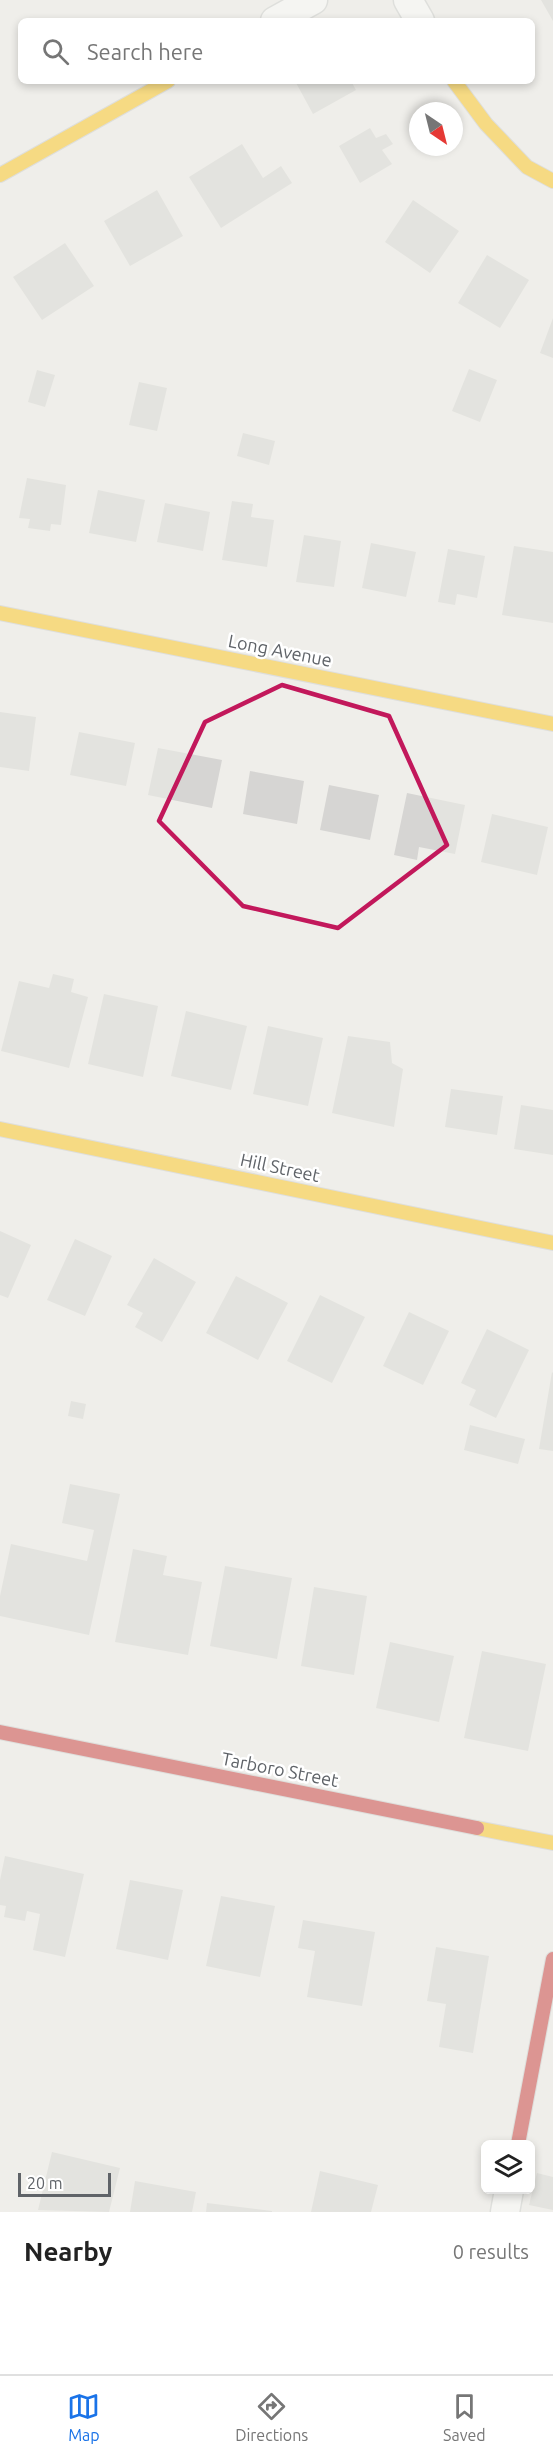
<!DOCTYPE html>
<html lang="en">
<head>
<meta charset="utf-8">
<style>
	body { margin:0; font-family:Ubuntu,sans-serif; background:#f2f2f2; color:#222 }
	.controls { position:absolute; right:18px; bottom:18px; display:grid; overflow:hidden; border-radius:9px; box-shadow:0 3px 9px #0003 }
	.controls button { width:54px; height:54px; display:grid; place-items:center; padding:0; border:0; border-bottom:2px solid #e0e0e0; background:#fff; color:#222; font:30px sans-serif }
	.compass { position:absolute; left:409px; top:102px; width:54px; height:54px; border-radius:50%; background:#fff; box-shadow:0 3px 9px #0003; rotate:145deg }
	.scale { position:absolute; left:18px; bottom:15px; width:93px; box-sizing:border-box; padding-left:6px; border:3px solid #5f6368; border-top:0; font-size:16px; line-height:21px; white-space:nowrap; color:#5f6368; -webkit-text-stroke:4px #fff; paint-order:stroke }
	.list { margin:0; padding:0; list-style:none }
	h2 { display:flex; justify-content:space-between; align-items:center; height:78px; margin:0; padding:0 24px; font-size:26px }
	h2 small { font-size:20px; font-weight:400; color:#767676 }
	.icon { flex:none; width:33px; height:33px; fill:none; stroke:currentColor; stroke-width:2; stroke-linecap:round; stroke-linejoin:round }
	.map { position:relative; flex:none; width:553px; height:2212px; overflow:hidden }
	.search { position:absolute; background:#fff; box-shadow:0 3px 9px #0003; left:18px; right:18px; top:18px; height:66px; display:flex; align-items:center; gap:15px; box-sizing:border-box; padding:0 21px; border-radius:9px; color:#767676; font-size:22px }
	.sheet { height:162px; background:#fff }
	nav { display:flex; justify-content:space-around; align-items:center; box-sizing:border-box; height:84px; border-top:2px solid #e0e0e0; background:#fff; font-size:16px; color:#767676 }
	nav a { display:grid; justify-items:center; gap:3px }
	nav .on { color:#1a73e8 }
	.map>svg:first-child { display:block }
</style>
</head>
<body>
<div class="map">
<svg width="553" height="2212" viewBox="0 0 553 2212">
	<rect width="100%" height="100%" fill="#efeeea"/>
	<path fill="#d6d5d3" d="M541 0H553V21Z
		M295 81H351L356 90 313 114Z
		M370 128 376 138 386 134 393 144 382 150 392 164 360 183 339 146Z
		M242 144 263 178 281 166 292 183 221 228 189 177Z
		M157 190 183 236 130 266 104 221Z
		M413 200 459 231 430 273 385 242Z
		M65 243 94 286 42 320 13 277Z
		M487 255 529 280 500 328 458 303Z
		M553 318V358L540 353Z
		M469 369 497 380 480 422 452 411Z
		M37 370 55 375 45 407 28 402Z
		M139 382 167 388 157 431 129 425Z
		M243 433 275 441 269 465 237 456Z
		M27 478 66 485 61 525 51 524 50 531 28 528 30 519 19 518Z
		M98 490 145 500 136 542 89 533Z
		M232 501 253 504 251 517 274 520 267 567 222 560Z
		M165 503 210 512 203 551 157 542Z
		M304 535 341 541 334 587 296 582Z
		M371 543 416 552 406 597 362 588Z
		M514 546 553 552V623L502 615Z
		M448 549 485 556 477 598 457 594 455 605 438 602Z
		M0 712 36 717 29 771 0 767Z
		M79 732 135 743 126 786 70 775Z
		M158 748 222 760 212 808 148 795Z
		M250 771 304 781 297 824 243 814Z
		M329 785 379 795 370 840 320 830Z
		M407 793 465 805 455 854 419 847 417 860 394 855Z
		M492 814 548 827 537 875 481 862Z
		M53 974 74 979 71 992 88 997 69 1068 1 1051 19 981 49 988Z
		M104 994 158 1006 143 1077 88 1064Z
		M186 1011 247 1026 231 1090 171 1076Z
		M268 1026 323 1038 308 1106 253 1094Z
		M348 1036 390 1042 392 1063 403 1069 394 1127 332 1113Z
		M451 1089 503 1096 497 1135 445 1127Z
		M521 1105 553 1110V1155L514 1149Z
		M0 1231 31 1245 8 1298 0 1295Z
		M75 1239 112 1256 85 1316 47 1300Z
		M154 1258 196 1282 162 1342 135 1327 143 1313 127 1305Z
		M236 1276 288 1303 258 1360 206 1333Z
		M320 1295 365 1317 332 1383 287 1361Z
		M409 1312 449 1331 423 1385 383 1366Z
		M487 1329 529 1350 496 1418 469 1405 476 1390 461 1383Z
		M552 1372 553 1373V1451L539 1449Z
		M71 1401 86 1404 83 1419 68 1416Z
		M470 1425 525 1439 518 1464 464 1450Z
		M70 1484 120 1494 89 1635 0 1616V1596L11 1544 87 1561 94 1530 62 1523Z
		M133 1549 167 1556 163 1575 202 1582 188 1655 115 1642Z
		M225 1566 292 1578 277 1659 210 1646Z
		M314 1587 367 1596 354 1675 301 1666Z
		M390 1642 454 1656 439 1722 376 1708Z
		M482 1651 546 1664 528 1751 464 1738Z
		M5 1856 84 1874 65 1957 33 1950 40 1914 27 1911 25 1921 4 1917 6 1906 0 1905V1880Z
		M130 1880 183 1890 168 1960 116 1949Z
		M221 1896 275 1906 260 1977 206 1966Z
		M303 1920 375 1932 362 2006 307 1997 315 1951 298 1948Z
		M436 1947 489 1956 473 2053 439 2047 446 2004 427 2001Z
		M52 2152 120 2168 109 2212 38 2210Z
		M320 2171 378 2185 371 2212H311Z
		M537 2173 553 2177V2210L529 2205Z
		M135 2181 196 2192 192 2212H130Z
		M207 2203 272 2211V2212H206Z"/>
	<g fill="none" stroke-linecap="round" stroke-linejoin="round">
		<defs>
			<path id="street" d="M408 0 420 21
				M275 21 313 0
				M505 2212 509 2190"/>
			<path id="slow" d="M454 81 486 124 527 167 553 181
				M0 175 168 81
				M0 613 553 724
				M0 1129 553 1243
				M477 1828 553 1843"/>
			<path id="jam" d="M0 1732 477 1828
				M518 2144 553 1959"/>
		</defs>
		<use href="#street" stroke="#cbcccc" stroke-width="31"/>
		<use href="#slow" stroke="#cacacb" stroke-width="16"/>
		<use href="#jam" stroke="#cacacb" stroke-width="16"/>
		<use href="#street" stroke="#fdfcfc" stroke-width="28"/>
		<use href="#slow" stroke="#ffc107" stroke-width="14"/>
		<use href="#jam" stroke="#c62828" stroke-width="14"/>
	</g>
	<path d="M0 0H553V2212H0ZM282 685 389 716 447 845 338 928 243 906 159 821 205 722Z" fill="#efeeea" fill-opacity=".55" fill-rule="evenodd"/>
	<path fill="none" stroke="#c2185b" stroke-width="4.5" stroke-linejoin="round" d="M282 685 389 716 447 845 338 928 243 906 159 821 205 722Z"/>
	<g text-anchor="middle" stroke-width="5" stroke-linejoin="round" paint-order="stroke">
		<g font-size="18" fill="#5f6368" stroke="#fff">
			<text transform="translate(280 651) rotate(11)" y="6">Long Avenue</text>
			<text transform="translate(280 1168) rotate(12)" y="6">Hill Street</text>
			<text transform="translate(280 1770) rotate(11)" y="6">Tarboro Street</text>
		</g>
	</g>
</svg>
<div class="controls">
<button><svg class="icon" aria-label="layers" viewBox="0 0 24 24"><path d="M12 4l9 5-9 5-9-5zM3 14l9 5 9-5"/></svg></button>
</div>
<svg class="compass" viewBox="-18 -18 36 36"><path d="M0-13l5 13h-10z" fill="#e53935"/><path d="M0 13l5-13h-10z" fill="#767676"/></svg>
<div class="scale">20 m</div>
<div class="search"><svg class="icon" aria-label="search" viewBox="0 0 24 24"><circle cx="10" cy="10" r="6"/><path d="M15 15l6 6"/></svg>Search here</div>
</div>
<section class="sheet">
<h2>Nearby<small>0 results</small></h2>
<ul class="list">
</ul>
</section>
<nav>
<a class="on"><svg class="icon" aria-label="map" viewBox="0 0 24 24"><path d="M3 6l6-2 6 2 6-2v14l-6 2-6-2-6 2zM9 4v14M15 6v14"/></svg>Map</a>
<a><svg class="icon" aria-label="directions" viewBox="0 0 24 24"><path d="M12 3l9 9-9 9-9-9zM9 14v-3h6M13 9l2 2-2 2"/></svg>Directions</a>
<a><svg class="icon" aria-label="saved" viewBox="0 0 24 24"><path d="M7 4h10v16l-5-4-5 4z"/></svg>Saved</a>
</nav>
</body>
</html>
